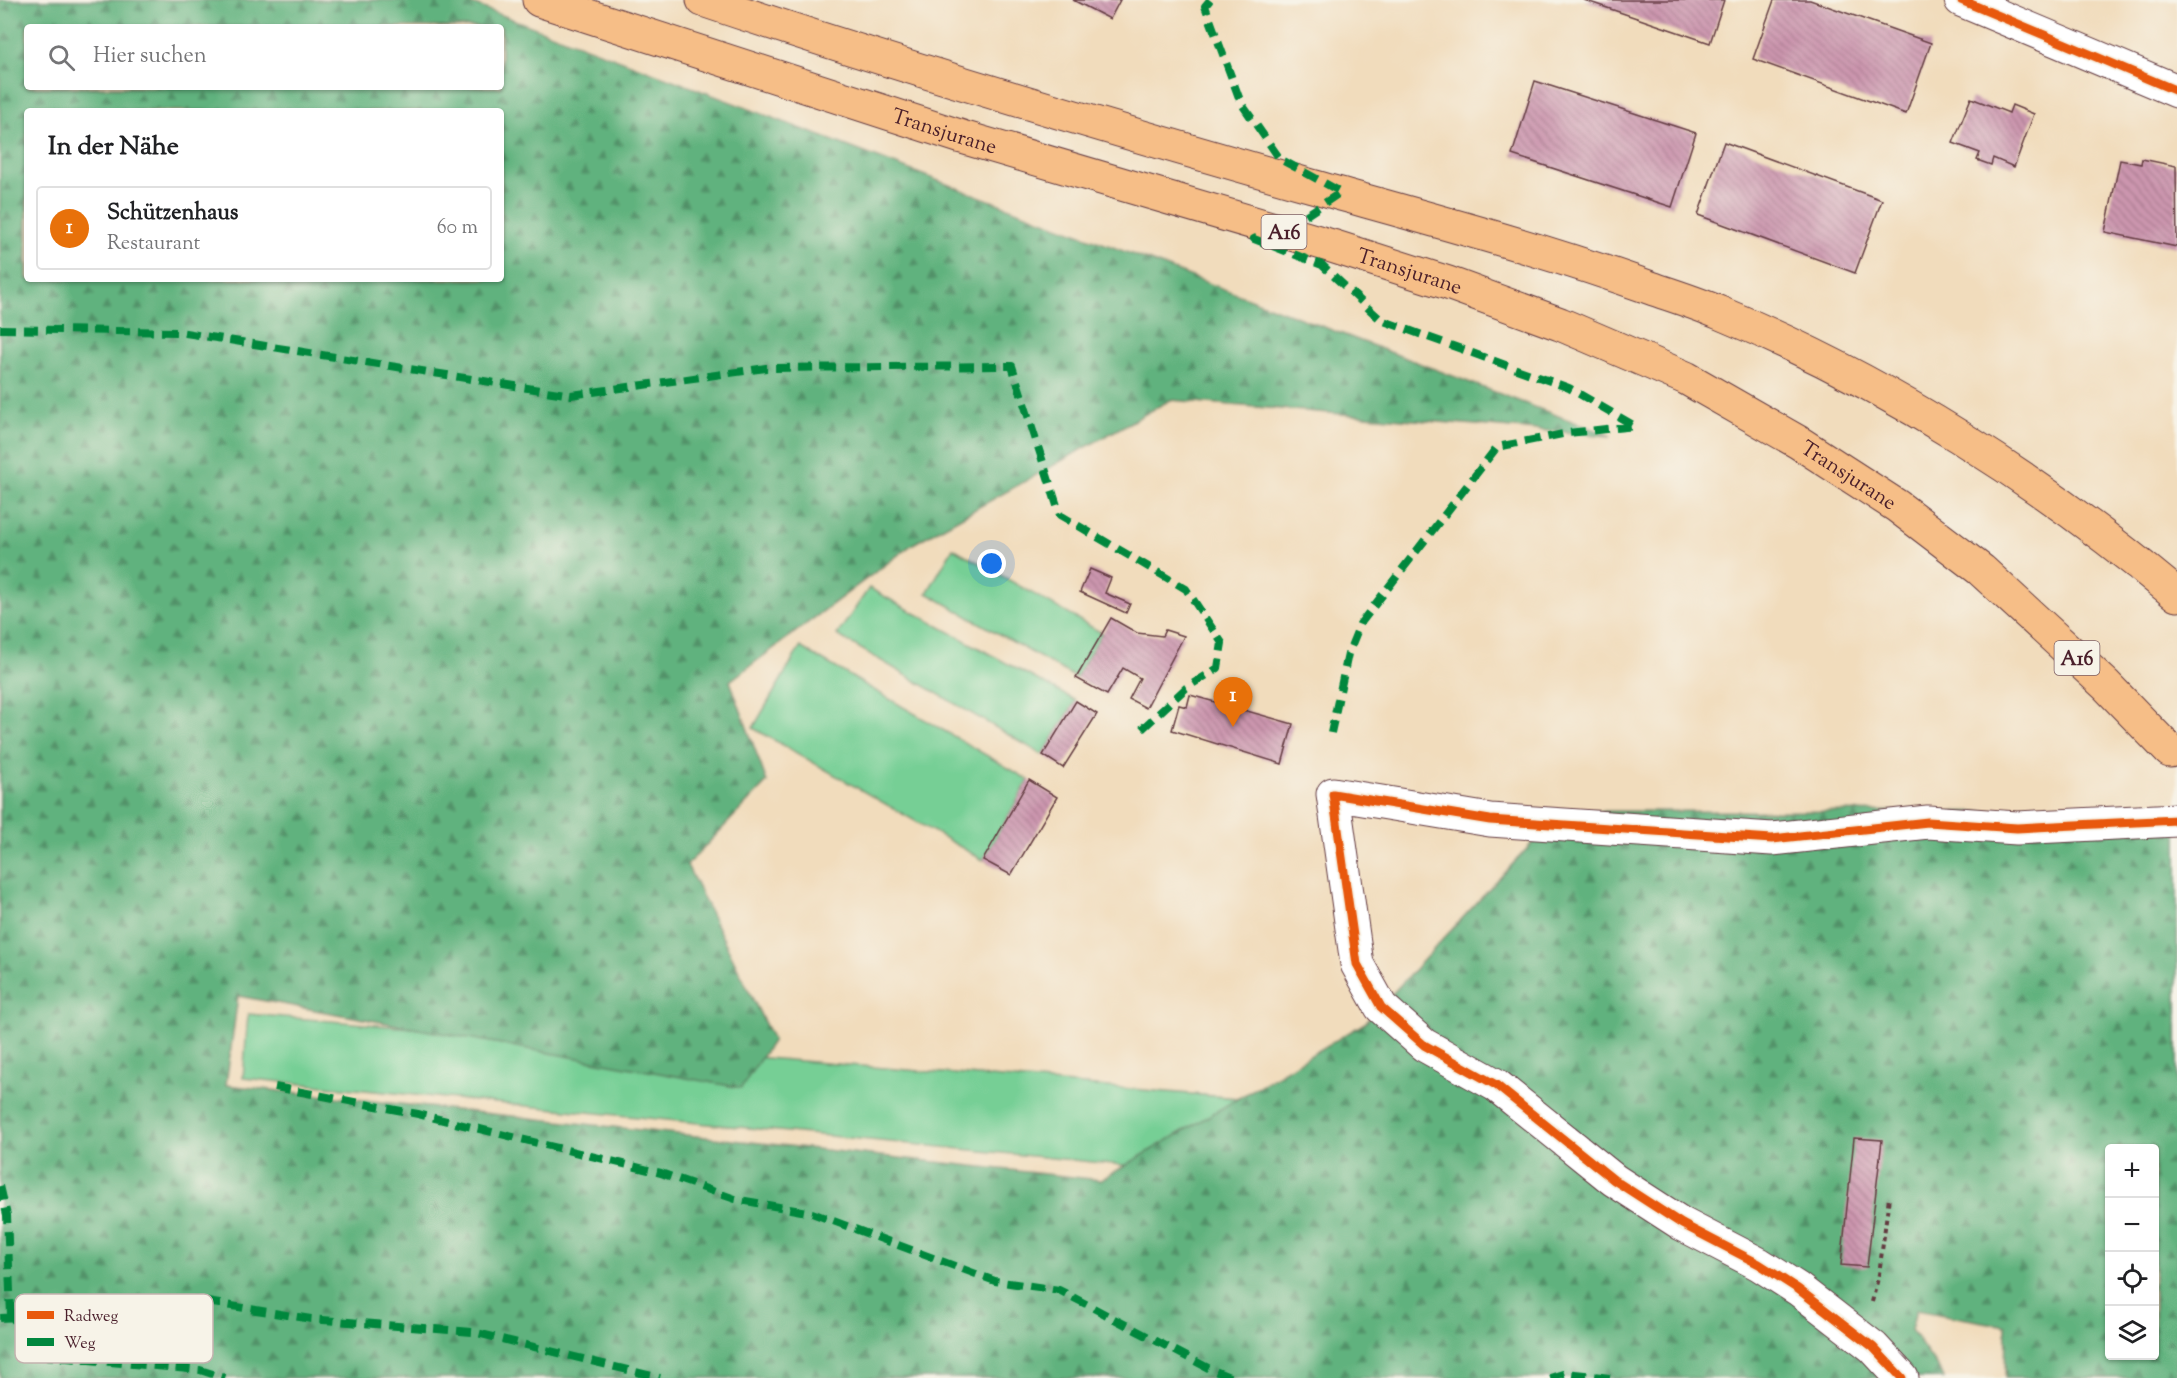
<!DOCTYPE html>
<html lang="de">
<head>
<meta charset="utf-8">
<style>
	body { margin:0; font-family:"Sorts Mill Goudy",serif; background:#f6f6f6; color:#202124 }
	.controls { position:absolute; right:18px; bottom:18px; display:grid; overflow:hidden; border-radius:6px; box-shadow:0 2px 4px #0004 }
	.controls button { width:54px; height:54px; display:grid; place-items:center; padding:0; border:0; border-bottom:2px solid #e0e0e0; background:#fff; color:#202124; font:30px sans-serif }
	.you { position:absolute; left:992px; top:564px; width:21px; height:21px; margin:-15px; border:4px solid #fff; border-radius:50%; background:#1a73e8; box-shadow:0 0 0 9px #1a73e833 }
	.badge { display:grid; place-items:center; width:39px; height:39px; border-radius:50%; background:#c8321e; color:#fff; font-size:20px; font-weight:700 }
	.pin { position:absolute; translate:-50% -50px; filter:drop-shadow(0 2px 3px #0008) }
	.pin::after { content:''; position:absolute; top:32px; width:21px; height:18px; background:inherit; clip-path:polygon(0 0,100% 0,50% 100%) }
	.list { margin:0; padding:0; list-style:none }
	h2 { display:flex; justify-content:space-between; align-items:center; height:78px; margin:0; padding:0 24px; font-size:26px }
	h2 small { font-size:20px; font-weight:400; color:#757577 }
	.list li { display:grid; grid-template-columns:39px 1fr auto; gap:18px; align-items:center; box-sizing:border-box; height:84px; margin:0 12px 12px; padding:0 12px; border:2px solid #e0e0e0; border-radius:6px }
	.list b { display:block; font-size:22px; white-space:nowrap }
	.list p { margin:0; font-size:20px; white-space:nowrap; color:#757577 }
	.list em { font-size:20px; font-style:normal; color:#757577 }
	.icon { flex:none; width:33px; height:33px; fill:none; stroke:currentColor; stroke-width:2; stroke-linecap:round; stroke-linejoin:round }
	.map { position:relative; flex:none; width:2177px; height:1378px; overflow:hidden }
	.search { position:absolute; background:#fff; box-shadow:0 2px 4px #0004; left:24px; top:24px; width:480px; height:66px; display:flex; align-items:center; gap:15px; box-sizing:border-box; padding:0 21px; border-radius:6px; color:#757577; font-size:22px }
	.panel { position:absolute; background:#fff; box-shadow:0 2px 4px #0004; left:24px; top:108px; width:480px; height:174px; border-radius:6px }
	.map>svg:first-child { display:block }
</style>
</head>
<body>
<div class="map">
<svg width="2177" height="1378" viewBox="0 0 2177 1378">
	<defs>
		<pattern id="forest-firs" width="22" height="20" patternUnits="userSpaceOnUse" patternTransform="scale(1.5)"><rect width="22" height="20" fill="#60b27e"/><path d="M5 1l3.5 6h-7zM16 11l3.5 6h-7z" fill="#519067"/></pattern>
		<pattern id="building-back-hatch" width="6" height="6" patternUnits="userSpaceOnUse" patternTransform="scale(1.5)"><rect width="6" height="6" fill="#cc96af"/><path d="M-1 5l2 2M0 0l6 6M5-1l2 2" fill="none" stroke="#a87a8f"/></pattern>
	</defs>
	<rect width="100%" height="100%" fill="#f7f3e8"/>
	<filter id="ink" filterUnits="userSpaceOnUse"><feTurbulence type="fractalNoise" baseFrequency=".0167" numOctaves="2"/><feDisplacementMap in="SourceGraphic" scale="12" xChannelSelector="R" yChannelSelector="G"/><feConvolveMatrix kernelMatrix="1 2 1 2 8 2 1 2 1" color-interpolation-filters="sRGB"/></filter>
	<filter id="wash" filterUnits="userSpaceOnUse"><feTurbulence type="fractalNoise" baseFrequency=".008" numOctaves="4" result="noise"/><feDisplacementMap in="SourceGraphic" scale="24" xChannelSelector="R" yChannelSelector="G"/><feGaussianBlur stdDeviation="1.35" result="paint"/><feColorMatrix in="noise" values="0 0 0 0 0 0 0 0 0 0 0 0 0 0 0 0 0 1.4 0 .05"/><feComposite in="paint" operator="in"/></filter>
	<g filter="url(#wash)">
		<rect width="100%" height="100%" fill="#f1dcbc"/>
		<path fill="#76cf95" stroke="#607760" stroke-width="1.5" d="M953 548 1102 633 1076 678 927 593Z
			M869 588 1076 701 1043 755 837 635Z
			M800 647 1029 780 983 860 753 728Z
			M248 1014 1850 1150 1662 1378 1406 1193 243 1078Z"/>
		<path fill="url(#forest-firs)" stroke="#556854" stroke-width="1.5" fill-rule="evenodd" d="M0 0H462L1611 436 1170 400 913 544 730 681 767 782 687 865 773 1040 741 1088 238 996 226 1085 1101 1180 1365 1023 1562 811 2177 812V1378H2005L2006 1326 1916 1310 1911 1330 1945 1378H0ZM27 27H501V87H27ZM27 111H501V279H27ZM2110 1148H2154V1356H2110Z"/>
		<g id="blocks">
			<path fill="url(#building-back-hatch)" d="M1073 0H1120L1110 19Z
				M1584 0H1724L1710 43Z
				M1774 0H1810L1931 43 1906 114 1753 59Z
				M1535 81 1696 133 1672 207 1512 155Z
				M1971 98 2009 113 2012 105 2034 114 2014 167 1993 158 1991 165 1977 160 1980 153 1953 143Z
				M1724 142 1882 200 1855 273 1698 215Z
				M2142 159 2176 166 2177 247 2105 232 2120 160 2141 164Z
				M1090 569 1111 578 1105 593 1130 604 1126 613 1080 592Z
				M1111 618 1137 633 1162 636 1165 630 1184 636 1146 708 1129 699 1140 678 1123 668 1107 695 1076 678Z
				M1190 695 1293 724 1282 764 1172 730 1179 705 1187 707Z
				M1076 701 1097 714 1063 768 1043 755Z
				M1029 780 1057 797 1011 875 983 860Z
				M1854 1138 1882 1140 1867 1267 1841 1265Z"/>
		</g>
	</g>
	<g filter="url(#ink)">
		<use href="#blocks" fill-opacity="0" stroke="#633b41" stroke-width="1.5"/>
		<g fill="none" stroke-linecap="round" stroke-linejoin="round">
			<defs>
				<path id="minor" d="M1961 0 2177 91
					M1902 1378 1873 1347 1798 1289 1759 1264 1682 1224 1614 1180 1496 1085 1424 1045 1381 1007 1357 964 1333 794 1490 820 1772 839 1928 822 2017 828 2177 820"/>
				<g id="motorway">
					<path id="s1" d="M539 0 962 137 1332 246 1448 283 1560 324 1686 378 1798 442 1897 506 1981 570 2106 685 2170 751"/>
					<path d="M703 0C904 68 1108 128 1312 186 1426 218 1540 248 1651 288 1674 296 1697 303 1720 313 1885 381 2041 481 2177 595"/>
				</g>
			</defs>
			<use href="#minor" stroke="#633b41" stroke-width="35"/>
			<use href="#motorway" stroke="#633b41" stroke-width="35"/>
			<path stroke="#633b41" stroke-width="4" stroke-dasharray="4.5 4.5" stroke-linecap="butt" d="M1872 1302 1879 1274 1889 1197"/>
			<use href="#minor" stroke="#fff" stroke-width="33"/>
			<use href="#motorway" stroke="#f6be87" stroke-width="33"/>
			<path stroke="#00873e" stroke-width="8" stroke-dasharray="15 8" stroke-linecap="butt" d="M1210 0 1205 6 1241 103 1280 159 1341 192 1302 218 1254 239 1322 265 1381 320 1569 388 1635 426 1568 433 1497 447 1360 624 1348 654 1331 733
				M0 329 179 332 571 395 766 368 1012 366 1060 515 1186 589 1222 643 1218 668 1186 688 1142 729
				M275 1087 418 1114 661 1173 735 1199 812 1213 995 1281 1059 1290 1210 1369 1232 1378
				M0 1186 7 1215 11 1316
				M11 1316 44 1356 200 1370 225 1378
				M0 1318 82 1314 195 1300 311 1319 473 1332 660 1378
				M1550 1378 1566 1373 1611 1378"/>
			<defs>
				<path id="cycleway" d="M1961 0 2177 91
					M1902 1378 1873 1347 1798 1289 1759 1264 1682 1224 1614 1180 1496 1085 1424 1045 1381 1007 1357 964 1333 794 1490 820 1772 839 1928 822 2017 828 2177 820"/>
			</defs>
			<use href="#cycleway" stroke="#f7f3e8" stroke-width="13"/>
			<use href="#cycleway" stroke="#e8590c" stroke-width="9"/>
		</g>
	</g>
	<g text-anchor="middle" stroke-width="4.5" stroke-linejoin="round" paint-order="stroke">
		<g fill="#f7f3e8" stroke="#7e5f64" stroke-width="1.5">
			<rect x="1261.5" y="215" width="45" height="34" rx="4.5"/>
			<rect x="2054.5" y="641" width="45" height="34" rx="4.5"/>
		</g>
		<g font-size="20" font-weight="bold" fill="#4a1f2b">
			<text x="1284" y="239">A16</text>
			<text x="2077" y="665">A16</text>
		</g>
		<g font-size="21" fill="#4a1f2b" stroke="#f7f3e8">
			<text dy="7" stroke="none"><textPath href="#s1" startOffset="426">Transjurane</textPath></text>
			<text dy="7" stroke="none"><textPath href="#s1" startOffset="912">Transjurane</textPath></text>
			<text dy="7" stroke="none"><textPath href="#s1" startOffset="1398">Transjurane</textPath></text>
		</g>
	</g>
	<rect x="15" y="1294" width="198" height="69" rx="9" fill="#f7f3e8" stroke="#c3b3af" stroke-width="1.5"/>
	<rect x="27" y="1311" width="27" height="8" fill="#e8590c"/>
	<rect x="27" y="1338" width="27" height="8" fill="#00873e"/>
	<g font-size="16" fill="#4a1f2b">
		<text x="64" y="1321">Radweg</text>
		<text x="64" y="1348">Weg</text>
	</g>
</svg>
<div class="controls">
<button>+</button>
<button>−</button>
<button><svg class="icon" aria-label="locate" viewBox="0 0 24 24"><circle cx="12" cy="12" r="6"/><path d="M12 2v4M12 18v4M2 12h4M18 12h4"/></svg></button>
<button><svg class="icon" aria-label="layers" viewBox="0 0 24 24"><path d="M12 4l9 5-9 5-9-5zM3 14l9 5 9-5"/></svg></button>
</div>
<div class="you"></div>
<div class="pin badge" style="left:1233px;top:727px;background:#e8710a">1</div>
<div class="search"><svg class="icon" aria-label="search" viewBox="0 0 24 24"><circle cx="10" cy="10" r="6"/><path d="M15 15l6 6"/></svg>Hier suchen</div>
<section class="panel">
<h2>In der Nähe<small></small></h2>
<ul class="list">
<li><span class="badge" style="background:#e8710a">1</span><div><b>Schützenhaus</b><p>Restaurant</p></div><em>60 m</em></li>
</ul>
</section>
</div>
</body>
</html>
